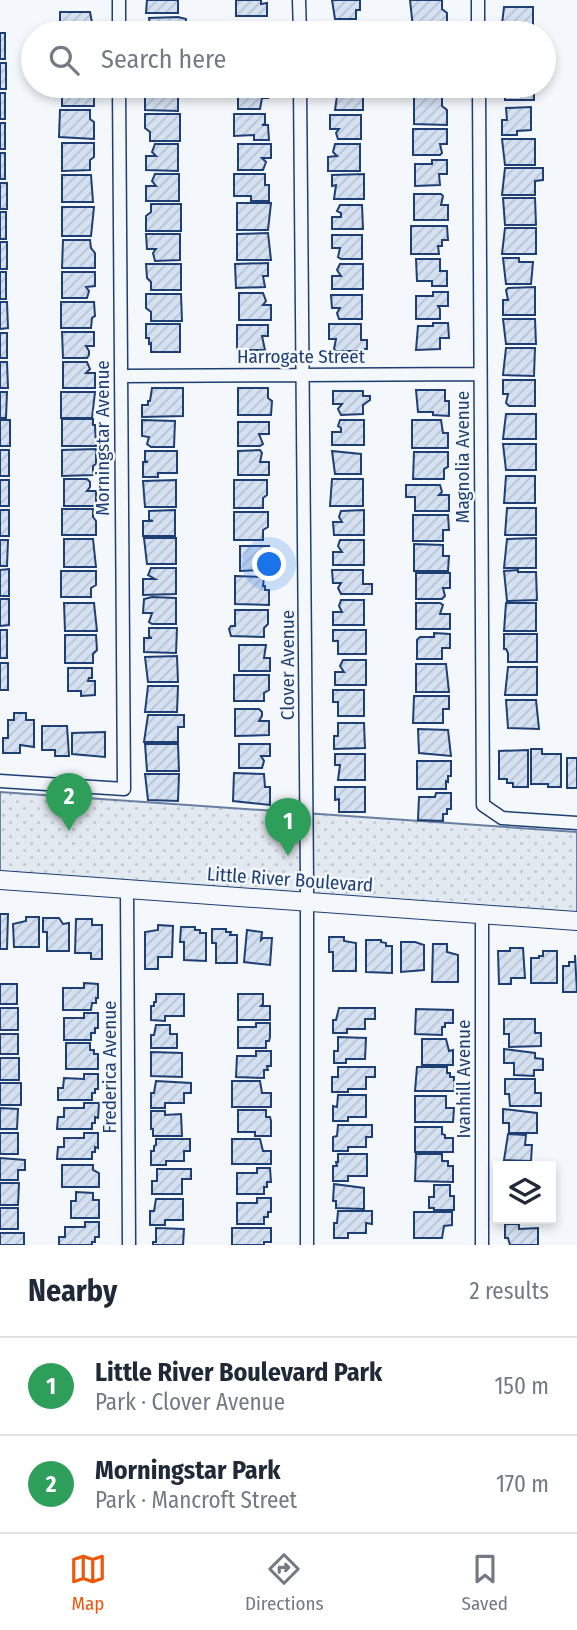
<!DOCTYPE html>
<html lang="en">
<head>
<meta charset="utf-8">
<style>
	body { margin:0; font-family:"Fira Sans Condensed",sans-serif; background:#f2f2f3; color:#1f2937 }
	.controls { position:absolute; right:21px; bottom:21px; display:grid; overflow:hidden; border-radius:0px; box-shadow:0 4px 10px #0003 }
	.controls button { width:63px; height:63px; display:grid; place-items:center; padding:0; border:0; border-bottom:2px solid #e0e1e3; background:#fff; color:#1f2937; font:35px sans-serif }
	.you { position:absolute; left:270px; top:565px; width:24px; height:24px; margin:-18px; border:5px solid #fff; border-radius:50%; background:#1a73e8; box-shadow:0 0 0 10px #1a73e833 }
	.badge { display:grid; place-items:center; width:46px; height:46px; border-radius:50%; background:#ea580c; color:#fff; font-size:23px; font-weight:700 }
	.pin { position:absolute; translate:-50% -58px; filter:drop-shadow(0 2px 4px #0008) }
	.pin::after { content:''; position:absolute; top:37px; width:24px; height:21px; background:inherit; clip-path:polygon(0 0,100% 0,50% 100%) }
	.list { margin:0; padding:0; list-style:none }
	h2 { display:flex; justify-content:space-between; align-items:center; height:91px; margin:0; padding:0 28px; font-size:30px }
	h2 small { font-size:23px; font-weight:400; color:#747a83 }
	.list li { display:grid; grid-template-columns:46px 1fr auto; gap:21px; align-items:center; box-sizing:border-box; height:98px; padding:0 28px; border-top:2px solid #e0e1e3 }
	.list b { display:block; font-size:26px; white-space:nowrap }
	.list p { margin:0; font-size:23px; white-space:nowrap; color:#747a83 }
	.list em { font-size:23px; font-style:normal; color:#747a83 }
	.icon { flex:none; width:38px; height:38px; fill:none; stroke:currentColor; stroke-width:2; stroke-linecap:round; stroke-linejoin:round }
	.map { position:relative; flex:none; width:577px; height:1245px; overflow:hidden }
	.search { position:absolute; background:#fff; box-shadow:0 4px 10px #0003; left:21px; right:21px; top:21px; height:77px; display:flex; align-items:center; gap:18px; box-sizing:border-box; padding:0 24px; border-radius:38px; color:#747a83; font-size:26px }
	.sheet { height:287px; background:#fff }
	nav { display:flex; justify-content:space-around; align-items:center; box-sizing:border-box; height:98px; border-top:2px solid #e0e1e3; background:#fff; font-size:19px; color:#747a83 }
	nav a { display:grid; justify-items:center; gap:4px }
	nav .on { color:#ea580c }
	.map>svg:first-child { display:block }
</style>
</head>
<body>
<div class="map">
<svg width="577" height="1245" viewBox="0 0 577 1245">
	<defs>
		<pattern id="grass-dots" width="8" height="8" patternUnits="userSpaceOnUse" patternTransform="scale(1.75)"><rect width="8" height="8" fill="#e3e9f0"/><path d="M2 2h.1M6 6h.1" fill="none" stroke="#c2c9d1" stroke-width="1.8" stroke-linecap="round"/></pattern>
		<pattern id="building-hatch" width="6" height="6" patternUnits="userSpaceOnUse" patternTransform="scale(1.75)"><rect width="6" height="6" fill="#d5e0f0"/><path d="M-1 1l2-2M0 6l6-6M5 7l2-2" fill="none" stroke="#b6c1d1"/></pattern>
	</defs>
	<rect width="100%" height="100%" fill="#f4f7fb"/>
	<path fill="url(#grass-dots)" stroke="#687fa3" stroke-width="2" d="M0 792 577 832V921L0 880Z"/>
	<path fill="url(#building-hatch)" stroke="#1d3f73" stroke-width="2" d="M147 0H178V13H146Z
		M236 0H261V4L267 3V16H236Z
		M332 0H360V10H356V19H335Z
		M410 0H442V9L447 13V30L413 28Z
		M504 7H533V33H501Z
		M60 12H90L94 33H60Z
		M178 17 186 19V30H179V33H147V31H151L149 18Z
		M236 23H267V33H236Z
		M359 24V33L333 32 335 25Z
		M0 33H5V59H0Z
		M0 63H6V89H0Z
		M56 86H91L94 91V106H62V90H56Z
		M149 86H178V111L145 110V96H148Z
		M238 86H268V98H262L260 109H238Z
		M332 86H363V110H335L337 96H332Z
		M413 86H440V88L437 91H413Z
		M501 86H534V100H505V92Z
		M0 93H5V119H0Z
		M414 96 442 97V106L447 110V125L414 124Z
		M531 107V130L517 131V135H502V120H507L506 108Z
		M60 110H90V119L94 122V139L59 137Z
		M145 114H180V141H150V132L145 128Z
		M234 114H265V124L262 125H268L269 140H254V135L234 136Z
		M330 115H361V139H338L336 133 339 129H330Z
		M0 123H5V149H0Z
		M413 129H447V144H440L442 153 440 155H413Z
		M502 139H535V165H505Z
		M62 143H94V157L90 160V170L62 171Z
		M155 144H178V171L146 170V156H156L152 152Z
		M238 144H271V158H262L266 162 263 170H238Z
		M335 144H360V171H328V157L337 156 333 152Z
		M0 153H5V179H0Z
		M432 160H447V174H439L440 185 415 186V164H432Z
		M505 168H543V180L535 181V195H502Z
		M155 174H179V201H146V186H156L152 181Z
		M234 174H265V185H269V201H251V196H234Z
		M364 174V199H334L336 185 332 186V175Z
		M62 175H91L93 202H62Z
		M0 183H7V209H0Z
		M414 194H441L443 196 441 205H448V220H414Z
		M503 198H535L536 225H505Z
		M237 203H271L268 230H237Z
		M151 204H181V231H146V216L151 212Z
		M340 205H362L363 229H332V217H341V213L337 211Z
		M62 207H94L91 236H62Z
		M0 212H6V239H0Z
		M411 226H447L448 240H442V246H438L439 254H411Z
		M505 228H536V254H502Z
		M268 233 271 260H237V234Z
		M146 234H180V260L155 261 153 253 156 249H147Z
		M332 235H362V259H341L338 257 340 248H332Z
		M63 240H90L91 248 95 253V268H62Z
		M0 242H7V269H0Z
		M503 258H519V262H533L531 284H506Z
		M416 259H440V271H447V286H432V281H417Z
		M268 263V276H263L265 287 236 288 235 264Z
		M146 264H181V290H151V282L147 278Z
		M340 264H363V289H332V276H341L337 270Z
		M0 272H6V299H0Z
		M62 272H95V286L86 287 89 291 87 298H62Z
		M535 287V315H503V300H508L506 290 508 288Z
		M433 292H448V306H438L440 309V319H416V296H433Z
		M239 293H263L266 301 263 305H271V320H239Z
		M146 294H181L182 321H151V312L146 308Z
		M331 295H362V319H339L337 313 340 308H332Z
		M0 302H7L8 328 0 329Z
		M61 302H94L95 316 92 318 91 328H61Z
		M503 319H535L536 344H506Z
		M433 323H448L449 338H440V349L416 350 418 326H433Z
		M146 324H180V352H151V343L149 344V338H146Z
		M329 324H361V340H367V349H361V351H336L334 349 336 339H329Z
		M237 325H268V336H262L265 350H237Z
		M62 332H94V346H86L89 351V355L87 358H63Z
		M0 333H7V358H0Z
		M506 348H535L534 376 503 375Z
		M0 362H7L8 388H0Z
		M63 362H87L90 369 86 373H95V388H63Z
		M503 380H535V406H509L506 403 508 394H503Z
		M152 388H183V416L142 417V405H148V401H150Z
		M238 388H268V398L272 401 271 415H238Z
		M416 390H445V401H449V416L433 415V412H418Z
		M333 391H363V396H370V400L363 405V414L341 415 338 409 342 404H333Z
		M0 392H7L6 418H0Z
		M61 392H95L92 418H61Z
		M506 414H536V439H503Z
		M62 419H93V425H95L96 446H62Z
		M0 420H10V446H0Z
		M142 420 175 421 174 447H151L147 444 149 437 142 436Z
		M340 420H364V445H332V432H341V428L338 426Z
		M412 420H441L443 433H448V448H412Z
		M238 422H269V434H259L263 444 260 446H238Z
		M503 444H536V470H506Z
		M96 449V464L93 466V475L62 476V450Z
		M0 450H9V476H0Z
		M260 450 262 453 260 462H269V475H238V451Z
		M145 451H177V473H158V477H143V462H148L145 461Z
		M332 451 361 454V474H335Z
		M414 452H448V467L444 469V479H413Z
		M506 476H535V503H504Z
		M64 479H87L90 482V487L87 491H96V506H64Z
		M332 479H363V506H330Z
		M0 480H9V506H0Z
		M176 480V507H145L143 481Z
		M234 480H267V495L263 498V508H234Z
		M406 485H440L442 492 439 495H449V511H415V497H406Z
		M507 508H536V535H505Z
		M62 509H93V517L96 521V535H62Z
		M0 510H9V536H0Z
		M175 510V536H143V521H153L149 520V511Z
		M364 510V535H334L333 522H342L339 517 341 511Z
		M234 512H268V527L263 530V540H234Z
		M413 515H448L449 530H443V541H413Z
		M144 538H176V564H147Z
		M536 538V568H504L507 539Z
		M64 539H93L96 567H64Z
		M0 540H8L7 566H0Z
		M340 540H364V565H333V552H342L338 546Z
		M414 544 443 545V556H449L448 571H414Z
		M240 546H269V557L265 563V570L240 571Z
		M151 568H176V594L143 595V579H155L148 575Z
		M9 569V596H0V570Z
		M332 570H363V584H372V594H341L338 588 341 583H333Z
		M518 570V572H536L537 600 507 601 504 571Z
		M61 571H96V585L91 588V597H61Z
		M416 573H450V588H443L445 596 442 599H416Z
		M235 576 264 577 263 586H265V590H269V605L235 604Z
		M152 597 176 598V624H152L149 622 152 613H143L144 599Z
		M0 599H9V625L0 626Z
		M341 600H364V625H333V612H342L339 606Z
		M64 603H94L97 631H65Z
		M416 603H440L443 605 440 614H450V629H416Z
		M506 603H536V631H504Z
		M235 610H268V624L264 628V637L231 636 229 629 231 626H235Z
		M149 628H177L176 653 144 652V638H152L149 637Z
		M0 630H7V658H0Z
		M333 630H366V654H338V641H333Z
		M434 633 450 634V648H442V659H417V640L420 637H434Z
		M504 634H537V662H508V653L506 649H504Z
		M65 635H96L97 650 93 654V663H65Z
		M239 645H266L264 658H270V671H239Z
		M177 656 178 682H148L145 657Z
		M343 660H366V685H335V672H344L340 666Z
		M0 663H8V690H0Z
		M416 664H446L449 692H416Z
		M508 667H537V695H505Z
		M68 668H92V678H89L88 681H95V695L81 696V691H68Z
		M234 675H269V690L264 693V701H234Z
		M148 686H178L177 712H145Z
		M333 690H364V716H338V702H333Z
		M414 696H449V709H443V723H413Z
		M506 700H536L539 729 508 728Z
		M235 709H259L262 712V716L259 721H269V735L235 736Z
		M14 713H26V720H34V747L20 745V753H3V738H8V720H14Z
		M148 715H184V727H178V742H144Z
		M338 723H364L365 748 334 749V736H338Z
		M42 726H67L69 756H55V750H42Z
		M418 729 448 730 451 756 419 753Z
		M105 732V757L72 754V733Z
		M145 744H178L179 771H147Z
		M239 744H270V756H261L264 761 262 768H239Z
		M531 749H542V754H561V787H548V784H531Z
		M528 750V787H513V783H507V779H499V751Z
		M335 754H365V780H338L340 765H335Z
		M567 758H577V788H567Z
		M417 761H451V776H448V782L446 781V789H417Z
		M234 773 264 774 265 787H270V805L233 801Z
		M145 774H179L178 801 148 800Z
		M335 787H365V812H339V799L335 800Z
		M436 793H451V809H447V814H443V821L418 820 419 797H435Z
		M0 914H8L7 949H0Z
		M26 917H39V947H14L13 924 26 921Z
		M43 918H59L63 924 69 923V951H47V932H43Z
		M76 919H92V925H102V959H91V953H75Z
		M158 925 173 926 172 957H158V969H145V932L158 930Z
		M181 927H195V930H200V933H206V961L184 960V942H180Z
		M212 929H226V932H231L230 935H237V963H216V943H212Z
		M247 930 262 932 261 940 263 938H272L270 965 244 962Z
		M329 937H344V941L356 943V971H333V952H329Z
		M366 940H381V942L386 943V946H392V973L366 972Z
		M401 942H415L424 945V970L401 972Z
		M433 944H447V952L458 955V982H432Z
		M510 948H523L525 978H511V984H499L498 951H510Z
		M543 951H557V983H531V958H539V956H543Z
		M575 955 577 992H563V966H569V962H575Z
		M84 983 98 984V998H96V1003H92L91 1010H63V988H84Z
		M0 984H17V1004H0Z
		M156 994H184V1016H165V1021L151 1020V1006H154V1002H156Z
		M238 994H263V1004L261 1006H270V1020H238Z
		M0 1008H18V1030H0Z
		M339 1008H375V1019H365V1029H347V1033H333V1020H336Z
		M416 1009 453 1010V1023H445V1027H442V1035L415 1034Z
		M84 1013H98V1028H95V1033H91V1040H64V1018H84Z
		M504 1019H535V1033H541V1046L509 1047V1034H504Z
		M256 1023H270V1037L269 1041H266V1048H238V1027H256Z
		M156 1025H170V1034H177V1048H151V1035H154Z
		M0 1034H18V1054H0Z
		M338 1037 366 1038 365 1059H346V1063H334V1051H338Z
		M422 1039H446L449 1051 453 1050V1065H422Z
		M66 1043H90V1050H94V1054H98V1069H66Z
		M504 1049 535 1053V1058L543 1059V1070H534V1076L514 1075V1063H504Z
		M256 1051H271V1066H267L268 1070H264V1078L236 1077 237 1056H256Z
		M151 1052 182 1053V1077L151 1076Z
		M0 1058H19V1080H0Z
		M338 1067H375V1077H366V1089H348V1092H332V1077H338Z
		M417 1067H447V1073H450V1077H454V1091H415Z
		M84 1074H98V1089H95V1093H92V1100H58V1088H63L64 1078 84 1079Z
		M505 1079H535V1093H541V1106H510L509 1094H505Z
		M156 1081 191 1083V1093H184V1103H165V1108H151V1093H154Z
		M232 1081H260L262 1093H271V1107H232Z
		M0 1083H21V1105H0Z
		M338 1095H366V1117H348V1121H333V1106L337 1107Z
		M415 1096H446V1108H454L453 1122H415Z
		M84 1103H99L98 1118 95 1117V1123H92V1129H57L58 1117H64V1108H84Z
		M0 1108 18 1109 17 1129H0Z
		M503 1109 537 1113V1133H509V1123H503Z
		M238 1110H266V1117H270L271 1121V1136H255V1132H238Z
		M151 1111H165V1115L181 1114 182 1136H153V1129H151Z
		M338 1125H372V1137H366V1147H348V1151H333V1137L337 1136Z
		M415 1127H442V1134L445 1135V1138H453V1152H415Z
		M0 1133H18V1154H0Z
		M84 1133H98V1148L95 1147V1152H92V1159H57L58 1147H64V1138H84Z
		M508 1134 526 1135 525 1145H532L531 1161 504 1160Z
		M156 1139H190V1151H184V1161H166V1165H151V1151H154V1146L156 1145Z
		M232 1139H260L263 1151H271V1164H232Z
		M338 1154H367V1176H348V1181H333V1166H337L336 1162H338Z
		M416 1154H442V1161H448V1166H453V1182L415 1181Z
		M0 1158 25 1160V1170H18V1180H0Z
		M62 1165H93V1170L99 1173V1187H62Z
		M257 1168H270L271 1182H267V1187H264V1194H237V1173H257Z
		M157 1169H191V1179H182V1194H152V1181H157Z
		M0 1183H19L18 1205H0Z
		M334 1184 364 1188V1209L336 1208V1201H333Z
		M434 1185H450V1196H454V1210H434V1208H429V1197H434Z
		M76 1192 93 1193V1200H99V1218H71V1201H76Z
		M257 1198H271V1212H268V1217H264V1224H237V1203H257Z
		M156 1199H183V1220H165V1225H150V1211H154Z
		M0 1208H18V1229H0Z
		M338 1211H372V1224L366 1223V1233H348V1238H334V1223H337Z
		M414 1212H452V1225L444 1226 442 1238H414Z
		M85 1222H99V1237H95V1242H92V1245H59V1237H65V1227H85Z
		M505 1224H519V1229L538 1228V1245H510L508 1238H505Z
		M156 1228 184 1229 183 1245H153V1242H156Z
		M232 1228H271V1242H264V1245H232Z
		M0 1233H24V1245H0Z"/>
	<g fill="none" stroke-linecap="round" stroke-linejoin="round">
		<defs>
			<path id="street" d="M119 0V33
				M299 0 300 33
				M478 0V33
				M300 86 307 882V1245
				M479 86 483 805 502 818 577 823
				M121 376 480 374
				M0 781 124 789 119 86
				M127 889 129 1245
				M482 913V1245"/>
			<path id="secondary" d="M0 880 577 921"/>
		</defs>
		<use href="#street" stroke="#1d3f73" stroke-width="15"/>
		<use href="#secondary" stroke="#1d3f73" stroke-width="20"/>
		<use href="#street" stroke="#f4f7fb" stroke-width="12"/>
		<use href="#secondary" stroke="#f4f7fb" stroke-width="18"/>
	</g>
	<g text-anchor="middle" stroke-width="5" stroke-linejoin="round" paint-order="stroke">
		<g font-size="19" fill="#1d3f73" stroke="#f4f7fb">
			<text x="301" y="363">Harrogate Street</text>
			<text transform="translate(102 438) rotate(-90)" y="7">Morningstar Avenue</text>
			<text transform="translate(462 457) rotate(-90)" y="7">Magnolia Avenue</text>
			<text transform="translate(287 665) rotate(-90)" y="7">Clover Avenue</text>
			<text transform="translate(290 879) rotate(4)" y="7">Little River Boulevard</text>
			<text transform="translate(109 1067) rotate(-90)" y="7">Frederica Avenue</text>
			<text transform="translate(463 1079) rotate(-90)" y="7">Ivanhill Avenue</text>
		</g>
	</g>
</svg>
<div class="controls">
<button><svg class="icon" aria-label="layers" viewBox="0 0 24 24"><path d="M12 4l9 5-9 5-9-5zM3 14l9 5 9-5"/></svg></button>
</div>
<div class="you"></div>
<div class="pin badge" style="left:288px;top:856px;background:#2e9e5b">1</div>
<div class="pin badge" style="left:69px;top:831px;background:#2e9e5b">2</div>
<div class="search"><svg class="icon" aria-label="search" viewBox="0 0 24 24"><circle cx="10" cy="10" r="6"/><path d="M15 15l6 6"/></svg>Search here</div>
</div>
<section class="sheet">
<h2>Nearby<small>2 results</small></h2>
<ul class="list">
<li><span class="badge" style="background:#2e9e5b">1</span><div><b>Little River Boulevard Park</b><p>Park · Clover Avenue</p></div><em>150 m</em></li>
<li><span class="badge" style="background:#2e9e5b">2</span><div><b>Morningstar Park</b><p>Park · Mancroft Street</p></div><em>170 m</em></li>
</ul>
</section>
<nav>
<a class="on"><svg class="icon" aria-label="map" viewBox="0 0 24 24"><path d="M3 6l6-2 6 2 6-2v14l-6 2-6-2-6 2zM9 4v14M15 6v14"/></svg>Map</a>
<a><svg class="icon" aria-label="directions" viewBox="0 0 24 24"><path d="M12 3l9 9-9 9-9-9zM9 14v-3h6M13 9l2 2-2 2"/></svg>Directions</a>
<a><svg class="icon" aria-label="saved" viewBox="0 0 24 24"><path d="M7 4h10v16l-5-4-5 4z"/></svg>Saved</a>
</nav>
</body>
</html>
